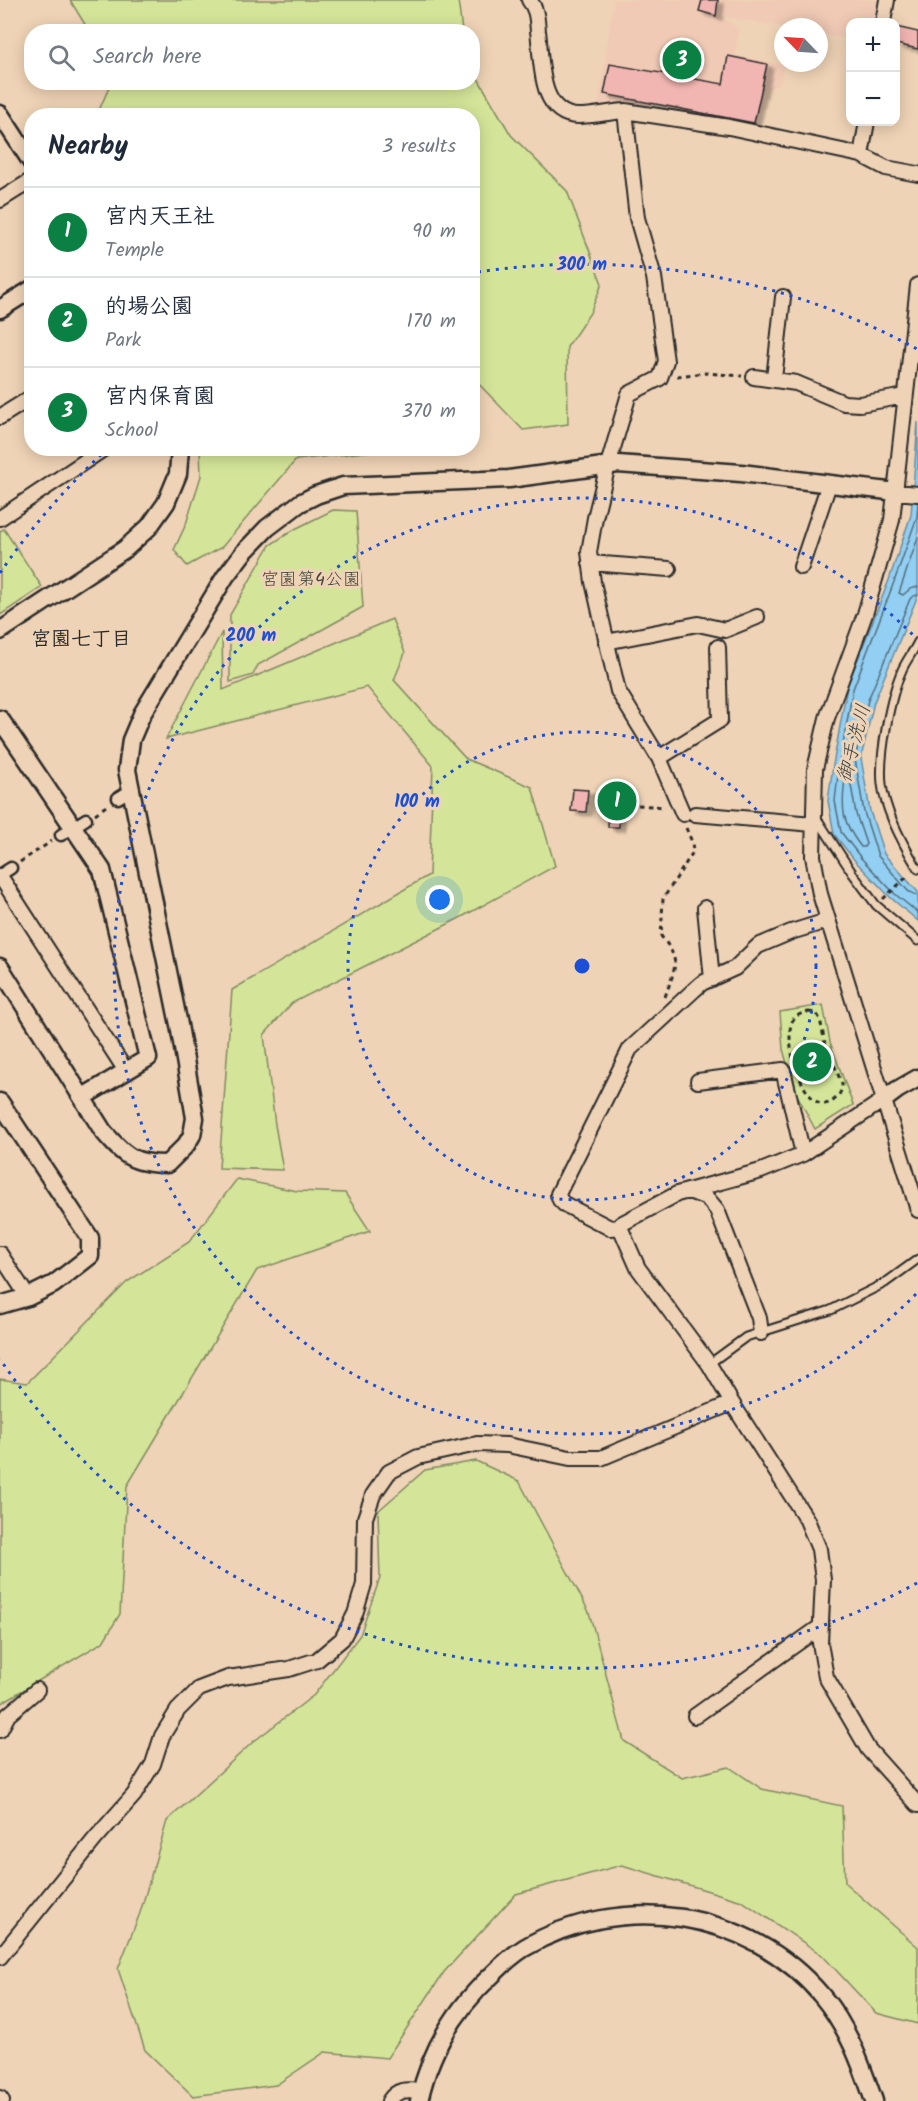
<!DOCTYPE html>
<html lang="en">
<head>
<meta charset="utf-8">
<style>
	body { margin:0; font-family:Kalam,"Klee One",sans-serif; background:#f6f6f7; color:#1f2937 }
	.controls { position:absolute; right:18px; top:18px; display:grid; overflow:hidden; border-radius:12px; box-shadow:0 3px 15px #0003 }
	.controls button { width:54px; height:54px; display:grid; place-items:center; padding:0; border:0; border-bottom:2px solid #e0e1e3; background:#fff; color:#1f2937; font:30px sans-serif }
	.compass { position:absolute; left:774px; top:18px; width:54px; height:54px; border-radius:50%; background:#fff; box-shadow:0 3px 15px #0003; rotate:295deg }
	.you { position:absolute; left:440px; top:900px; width:21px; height:21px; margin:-15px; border:4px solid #fff; border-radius:50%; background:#1a73e8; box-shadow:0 0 0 9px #1a73e833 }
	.badge { display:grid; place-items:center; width:39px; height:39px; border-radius:50%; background:#0b8043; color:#fff; font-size:20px; font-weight:700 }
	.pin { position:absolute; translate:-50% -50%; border:3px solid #fff; box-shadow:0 2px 6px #0006 }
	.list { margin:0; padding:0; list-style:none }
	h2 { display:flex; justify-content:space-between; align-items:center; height:78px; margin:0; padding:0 24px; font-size:26px }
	h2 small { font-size:20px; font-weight:400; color:#747a83 }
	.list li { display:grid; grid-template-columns:39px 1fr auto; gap:18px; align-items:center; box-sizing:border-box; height:90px; padding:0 24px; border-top:2px solid #e0e1e3 }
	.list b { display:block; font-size:22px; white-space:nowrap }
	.list p { margin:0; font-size:20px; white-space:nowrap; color:#747a83 }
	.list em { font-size:20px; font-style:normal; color:#747a83 }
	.icon { flex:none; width:33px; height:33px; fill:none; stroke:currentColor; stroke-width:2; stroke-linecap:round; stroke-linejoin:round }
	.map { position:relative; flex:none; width:918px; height:2101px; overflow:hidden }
	.search { position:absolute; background:#fff; box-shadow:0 3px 15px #0003; left:24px; top:24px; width:456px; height:66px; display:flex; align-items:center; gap:15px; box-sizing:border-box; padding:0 21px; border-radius:24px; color:#747a83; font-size:22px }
	.panel { position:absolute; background:#fff; box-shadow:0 3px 15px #0003; left:24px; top:108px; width:456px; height:348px; border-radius:24px }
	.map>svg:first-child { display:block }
</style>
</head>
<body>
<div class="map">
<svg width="918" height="2101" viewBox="0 0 918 2101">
	<defs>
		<filter id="shadow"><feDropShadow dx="6" dy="4" stdDeviation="1.5" flood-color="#0004"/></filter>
	</defs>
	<rect width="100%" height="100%" fill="#efd3b6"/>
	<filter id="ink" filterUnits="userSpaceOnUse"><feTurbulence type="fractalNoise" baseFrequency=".0167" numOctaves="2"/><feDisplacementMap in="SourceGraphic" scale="12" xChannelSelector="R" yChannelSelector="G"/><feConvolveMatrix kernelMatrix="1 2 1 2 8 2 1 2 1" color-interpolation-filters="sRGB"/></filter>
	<g filter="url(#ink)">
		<path fill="#f0cab5" d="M614 0H879L876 22H850V39L819 34V27H783L719 16 739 28 735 55 784 65 780 84 765 89 757 126 625 103 598 106Z"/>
		<path fill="#d4e599" stroke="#808862" stroke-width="1.5" d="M70 0H458L462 31H89Z
			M473 70 511 135 567 191 602 284 590 313 567 347 568 424 523 430 473 378 472 116 97 115 111 83 472 82Z
			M200 449V448L390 449 296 460 222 547 187 566 174 550 186 524 201 476Z
			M333 510 356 511 363 607 258 665 253 675 230 682V615L270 545 295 529Z
			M4 529 42 587 0 615V531Z
			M392 619 405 653 394 680 466 759 532 787 555 866 458 919 292 1003 264 1035 275 1125 283 1170 219 1168 232 990 429 875 433 766 367 687 166 739 222 632 223 690Z
			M823 1005 830 1042 853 1105 815 1129 794 1089 783 1049 780 1012Z
			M237 1179 297 1191 345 1193 370 1231 257 1270 127 1486 120 1614 103 1642 0 1704V1379L27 1383 127 1282 189 1242Z
			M476 1461 519 1481 589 1612 624 1741 682 1778 729 1767 762 1789 842 1806 845 1883 918 1947V2024L876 2013 822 1955 742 1901 622 1865 516 1894 444 1972 387 2058 325 2052 276 2085 193 2096 145 2050 118 1969 140 1913 167 1821 253 1742 314 1695 360 1635 380 1578 378 1511 425 1470Z"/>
		<path fill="#92cff2" stroke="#698da2" stroke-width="1.5" d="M918 422V595L874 702 861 758 870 811 884 854 918 892V921L891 898 856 862 834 834 828 801 833 765 847 687 889 580 911 515Z"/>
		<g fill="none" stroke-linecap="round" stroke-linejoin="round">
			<path stroke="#546d7b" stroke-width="1.5" d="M918 502 917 517 894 582 853 689 839 766 835 801 841 832 861 858 895 894 918 913
				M918 537 899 593 903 595 910 589 918 587
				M918 595 913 596 910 599 868 700 855 759 864 812 878 856 908 891 918 896
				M847 777 850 779 856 814 866 844 864 847H861C842 822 841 810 845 779Z"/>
		</g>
		<path fill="#f2b6b2" stroke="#2b2b2b" stroke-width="1.5" filter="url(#shadow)" d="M702 0H718L716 16 699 11Z
			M896 27 918 32V49L896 44Z
			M728 56 767 64 754 123 604 94 610 64 723 84Z
			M573 789 588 790 586 812 571 811Z
			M609 790H620L619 827H608Z"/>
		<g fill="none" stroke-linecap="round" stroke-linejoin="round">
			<defs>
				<path id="service" d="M918 642C913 652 906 661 902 670 890 697 879 756 882 784 885 811 904 846 918 869
					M816 817 853 874 876 905 918 941
					M709 1364 746 1337 831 1310 885 1283 918 1259"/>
				<path id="pedestrian" d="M118 798 131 790
					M61 835 86 819
					M0 875 11 868"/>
				<path id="minor" d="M529 0C537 9 537 20 538 31 542 59 538 115 578 116 593 116 610 112 625 111
					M883 22 887 0
					M861 155 867 122
					M0 200 32 180
					M918 285 892 520 865 614 827 718 815 769 813 856 820 894 918 1210
					M754 377 796 383 844 403 860 404 905 396
					M774 379 783 297
					M0 417 32 397
					M896 492 918 494
					M0 518 105 448
					M590 563 669 569
					M801 567 829 484
					M606 642 698 624 725 630 757 617
					M659 758 720 720 718 647
					M683 814 659 758 618 691 593 582 589 552 595 518 608 465 629 394 660 378 666 361 654 277 637 218 625 111 729 127 861 155 886 168 918 174
					M695 814 813 824
					M0 876 126 1071
					M705 908 712 979
					M698 1081 783 1070 803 1154
					M689 1191 707 1198 717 1210 759 1318 761 1333
					M620 1227 610 1228 564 1204 560 1200 558 1194 630 1049 694 990 702 983 735 968 758 946 791 932 827 921
					M0 1254 28 1297
					M732 1403 807 1520 819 1549 823 1580 820 1643 826 1677 868 1749 918 1805
					M695 1716 820 1627
					M0 1730 8 1715 37 1690
					M0 1957 95 1839 134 1795 153 1764 162 1736 178 1710 199 1689 228 1678 289 1669 317 1660 342 1639 355 1614 364 1584 365 1518 373 1495 389 1472 418 1457 477 1444 507 1445 570 1458H601L732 1403 709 1364 638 1268 620 1227 621 1224 677 1194 761 1171 803 1154 885 1099
					M0 2098 2 2101
					M389 2101C398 2088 407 2090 421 2091"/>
				<path id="tertiary" d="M0 114 32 163
					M0 309 32 289
					M0 631 125 549 149 527 166 503 178 474 180 448
					M0 719 102 870 148 1058 83 1097
					M0 967 103 1131C124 1156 133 1164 167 1164L186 1145 192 1135 195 1118 179 1025 127 770 131 740 142 714 225 577 244 552 267 528 300 503 316 495 343 486 509 479 618 464 741 473 896 492
					M885 1099 897 1090 918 1078
					M0 1102 90 1238V1256L54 1284 28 1297 0 1305
					M419 2101C430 2050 455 2009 493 1974 502 1965 513 1955 524 1948 621 1891 749 1909 822 1996 848 2027 861 2064 874 2101"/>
			</defs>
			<use href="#service" stroke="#2b2b2b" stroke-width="11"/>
			<use href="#pedestrian" stroke="#2b2b2b" stroke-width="15"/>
			<use href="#minor" stroke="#2b2b2b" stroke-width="18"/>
			<use href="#tertiary" stroke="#2b2b2b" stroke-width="21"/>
			<path stroke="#2b2b2b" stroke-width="3" stroke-dasharray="4.5 4.5" stroke-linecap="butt" d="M677 376 706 373 742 376
				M638 805 665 807
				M95 814 109 804
				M20 862 52 841
				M883 899 909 875
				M665 997C675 967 682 962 661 936L663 899 693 852 692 842 686 828
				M809 1012 816 1013 820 1019 825 1043 842 1084C842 1091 839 1096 834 1100 806 1123 781 1037 793 1020 797 1014 803 1013 809 1012Z"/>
			<use href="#service" stroke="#efd3b6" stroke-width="7"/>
			<use href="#pedestrian" stroke="#efd3b6" stroke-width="10"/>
			<use href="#minor" stroke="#efd3b6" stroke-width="14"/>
			<use href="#tertiary" stroke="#efd3b6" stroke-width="16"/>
		</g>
	</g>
	<g fill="none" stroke="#1d4ed8" stroke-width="3" stroke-dasharray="3 6">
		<circle cx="582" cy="966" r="234"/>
		<path d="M916 1294A468 468 0 1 1 916 638"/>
		<path d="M917 1583A702 702 0 0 1 0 1359M0 573A702 702 0 0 1 103 453M478 272A702 702 0 0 1 917 349"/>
	</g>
	<g text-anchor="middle" stroke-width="6" stroke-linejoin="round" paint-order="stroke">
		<g font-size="18" fill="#44473c" stroke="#efd3b6">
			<text x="311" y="585">宮園第4公園</text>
		</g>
		<g font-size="20" font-weight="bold" fill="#2b2b2b" stroke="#efd3b6">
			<text x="81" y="645">宮園七丁目</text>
		</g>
		<g font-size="20" font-style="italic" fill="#3a4449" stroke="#efd3b6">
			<text transform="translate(853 743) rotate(-75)" y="7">御手洗川</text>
		</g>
	</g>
	<circle cx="582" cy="966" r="9" fill="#1d4ed8" stroke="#efd3b6" stroke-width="3"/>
	<g font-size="18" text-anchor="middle" font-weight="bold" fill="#1d4ed8" stroke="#efd3b6" stroke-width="6" stroke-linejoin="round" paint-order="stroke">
		<text x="582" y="270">300 m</text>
		<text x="251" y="641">200 m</text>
		<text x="417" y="807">100 m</text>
	</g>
</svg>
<div class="controls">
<button>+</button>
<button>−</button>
</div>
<svg class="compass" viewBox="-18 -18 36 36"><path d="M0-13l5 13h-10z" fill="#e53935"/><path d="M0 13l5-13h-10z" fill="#747a83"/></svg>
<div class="you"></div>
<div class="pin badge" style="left:617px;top:801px">1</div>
<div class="pin badge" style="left:812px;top:1062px">2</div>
<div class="pin badge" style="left:682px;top:60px">3</div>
<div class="search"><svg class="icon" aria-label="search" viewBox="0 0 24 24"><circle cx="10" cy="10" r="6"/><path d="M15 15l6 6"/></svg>Search here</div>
<section class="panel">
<h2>Nearby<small>3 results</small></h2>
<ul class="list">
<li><span class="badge">1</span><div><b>宮内天王社</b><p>Temple</p></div><em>90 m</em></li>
<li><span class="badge">2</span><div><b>的場公園</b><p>Park</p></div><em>170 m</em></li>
<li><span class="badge">3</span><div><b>宮内保育園</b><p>School</p></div><em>370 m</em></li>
</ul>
</section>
</div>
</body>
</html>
